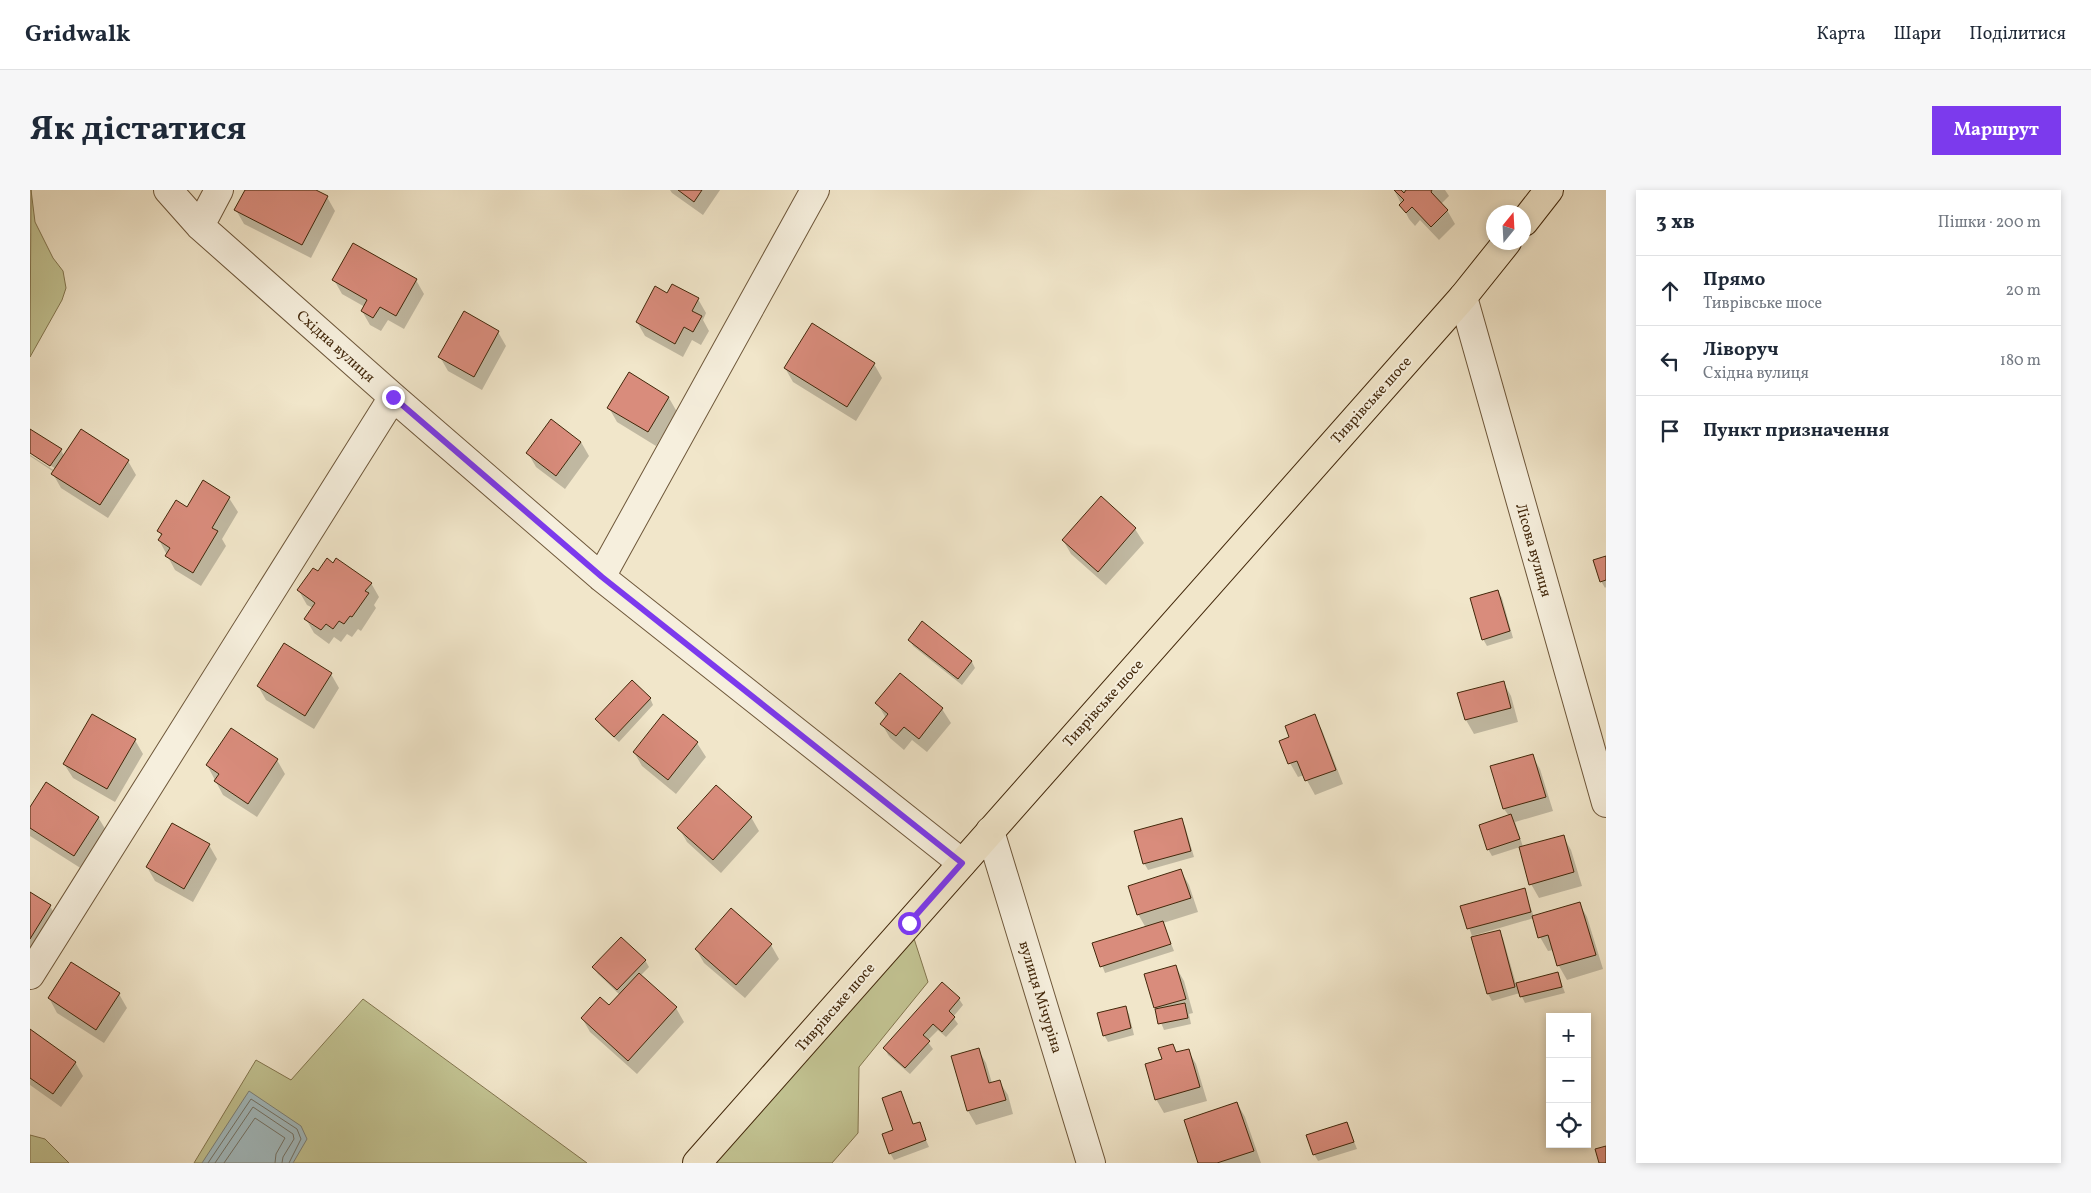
<!DOCTYPE html>
<html lang="uk">
<head>
<meta charset="utf-8">
<style>
	body { margin:0; font-family:Vollkorn,serif; background:#f6f6f7; color:#1f2937 }
	.controls { position:absolute; right:15px; bottom:15px; display:grid; overflow:hidden; border-radius:0px; box-shadow:0 2px 8px #0003 }
	.controls button { width:45px; height:45px; display:grid; place-items:center; padding:0; border:0; border-bottom:1px solid #e0e1e3; background:#fff; color:#1f2937; font:25px sans-serif }
	.compass { position:absolute; left:1456px; top:15px; width:45px; height:45px; border-radius:50%; background:#fff; box-shadow:0 2px 8px #0003; rotate:18deg }
	.stop { position:absolute; width:15px; height:15px; margin:-11px; border:4px solid #7c3aed; border-radius:50%; background:#fff }
	.stop.end { background:#7c3aed; border-color:#fff; box-shadow:0 1px 5px #0008 }
	.list { margin:0; padding:0; list-style:none }
	h2 { display:flex; justify-content:space-between; align-items:center; height:65px; margin:0; padding:0 20px; font-size:21px }
	h2 small { font-size:16px; font-weight:400; color:#747a83 }
	.list li { display:grid; grid-template-columns:32px 1fr auto; gap:15px; align-items:center; box-sizing:border-box; height:70px; padding:0 20px; border-top:1px solid #e0e1e3 }
	.list b { display:block; font-size:19px; white-space:nowrap }
	.list p { margin:0; font-size:16px; white-space:nowrap; color:#747a83 }
	.list em { font-size:16px; font-style:normal; color:#747a83 }
	.icon { flex:none; width:28px; height:28px; fill:none; stroke:currentColor; stroke-width:2; stroke-linecap:round; stroke-linejoin:round }
	.map { position:relative; flex:none; width:1576px; height:973px; overflow:hidden; border-radius:0px }
	header { display:flex; align-items:center; gap:30px; box-sizing:border-box; height:70px; padding:0 25px; background:#fff; border-bottom:1px solid #e0e1e3 }
	header strong { font-size:24px }
	nav { display:flex; gap:28px; margin-inline-start:auto; font-size:18px }
	.intro { display:flex; align-items:center; justify-content:space-between; box-sizing:border-box; height:120px; padding:0 30px }
	h1 { margin:0; font-size:35px }
	.button { padding:12px 22px; border-radius:0px; background:#7c3aed; color:#fff; font-size:18px; font-weight:700 }
	main { display:flex; gap:30px; padding:0 30px }
	aside { flex:1; background:#fff; border-radius:0px; box-shadow:0 2px 8px #0003 }
	.map>svg:first-child { display:block }
</style>
</head>
<body>
<header>
<strong>Gridwalk</strong>
<nav><a>Карта</a><a>Шари</a><a>Поділитися</a></nav>
</header>
<div class="intro"><h1>Як дістатися</h1><a class="button">Маршрут</a></div>
<main>
<div class="map">
<svg width="1576" height="973" viewBox="0 0 1576 973">
	<rect width="100%" height="100%" fill="#f1e6ca"/>
	<filter id="stains"><feTurbulence type="fractalNoise" baseFrequency=".004" numOctaves="4"/><feColorMatrix values="0 0 0 0 .2 0 0 0 0 .09 0 0 0 0 .02 0 0 0 .5 -.17"/></filter>
	<radialGradient id="worn" r=".72"><stop offset=".6" stop-color="#630" stop-opacity="0"/><stop offset="1" stop-color="#630" stop-opacity=".3"/></radialGradient>
	<path fill="#c2c392" stroke="#82754e" d="M1 0 5 32 23 68 33 81 36 98 32 110 0 167Z
		M879 733 898 792 829 877 828 943 802 973H667Z
		M333 809 557 973H164L226 870 261 890Z
		M0 945 15 949 39 973H0Z"/>
	<path fill="#a2bcc2" stroke="#7c8078" d="M219 901 271 936 277 949 263 973H172Z"/>
	<path fill="#0003" d="M216 0H283L297 7 305 21 281 68 214 34 206 20Z
		M640 0H690L673 25 642 3Z
		M1364 0H1415L1419 6 1411 14 1417 20 1425 34 1409 50 1390 30 1385 36 1379 29Z
		M304 90H386L394 104 374 139 358 130 351 141 340 135 332 121 335 117 312 104Z
		M638 104 668 109 676 123 673 130 679 141 671 155 662 150 653 167 615 146 607 132Z
		M468 142 476 156 452 200 418 181 410 167Z
		M844 174 852 188 826 231 763 192 755 178Z
		M600 184 639 208 647 222 626 256 587 232 579 218Z
		M0 240 31 260 34 266 98 271 106 285 78 328 31 298 23 284 24 282 0 266V265L25 281 26 279 0 262Z
		M551 252 559 266 535 299 506 277 498 263Z
		M173 292 199 308 208 322 192 349 196 356 171 396 145 380 129 350 131 346 129 341 157 319Z
		M1071 308 1105 339 1114 353 1076 395 1041 364 1033 350Z
		M1576 367V397L1575 398 1571 391Z
		M288 383 341 393 349 407 344 415 346 418 331 441 328 439 322 447 317 444 311 452 304 447 299 454 284 443 276 429 283 418 277 415 269 401Z
		M1468 402 1472 408 1483 448 1457 456 1453 449Z
		M893 433 942 472 945 478 932 495 883 456 880 450Z
		M301 484 309 498 284 539 236 510 228 496Z
		M870 484 912 519 921 533 897 562 882 550 874 560 860 548 852 534 856 528 847 513Z
		M1473 492 1481 506 1488 532 1444 544 1436 530Z
		M620 508 623 515 589 552 571 536 567 529Z
		M633 526 667 553 676 567 646 604 612 576 604 562Z
		M1284 526 1292 540 1313 594 1285 605 1274 585 1268 587 1260 573 1261 548Z
		M105 550 113 564 85 612 43 588 34 574Z
		M1502 565 1510 579 1523 621 1485 632 1493 657 1533 646 1541 660 1552 696 1509 708 1501 694 1490 657 1462 666 1458 659 1479 626 1474 619 1462 577Z
		M247 570 255 584 227 627 193 605 177 575Z
		M0 620 68 627 77 642 52 679 0 646Z
		M721 627 729 641 691 683 657 652 649 638Z
		M1151 629 1155 636 1164 667 1118 680 1114 673Z
		M179 655 187 669 163 712 125 691 117 677Z
		M1151 681 1159 695 1168 722 1133 733 1144 761 1075 783 1064 754 1116 738 1108 724Z
		M1494 700 1504 727 1549 713 1557 727 1573 779 1537 790 1529 776 1524 760 1518 761 1510 747 1504 728 1442 746 1432 717Z
		M0 704 20 716 28 730 0 775Z
		M701 720 741 755 749 769 715 808 674 773 666 759Z
		M1469 741 1473 748 1486 794 1528 784 1535 803 1495 813 1490 803 1462 811 1458 804 1443 748Z
		M615 770 619 777 610 786 646 818 654 832 607 884 560 842 552 828 579 817 590 805 568 784 564 778Z
		M1146 777 1154 791 1163 823 1159 824 1161 834 1134 840 1125 818Z
		M89 804 97 818 74 853 27 823 19 808Z
		M929 809 933 815 923 827 928 834 916 847 908 840 897 851 903 859 880 884 858 865 855 858Z
		M1095 817 1099 824 1104 845 1078 852 1074 845Z
		M0 841 45 872 53 886 31 917 0 895Z
		M1142 855 1147 863 1158 860 1166 874 1177 911 1134 923 1126 909 1133 870Z
		M948 859 956 873 962 893 969 891 978 905 983 924 946 935 938 921Z
		M871 903 884 936 889 934 899 957 864 970 860 963Z
		M1207 913 1215 927 1231 973H1170Z
		M1317 933 1327 959 1288 971 1284 964Z"/>
	<g fill="none" stroke-linecap="round" stroke-linejoin="round">
		<path stroke="#727266" stroke-width="1" d="M178 973 221 909 267 939 271 949 259 973
			M185 973 223 917 263 944 264 949 253 967 252 973
			M194 973 225 928 255 948 246 964 245 973"/>
	</g>
	<path fill="#d98c7c" stroke="#42270a" d="M215 0H286L298 6 272 55 204 20Z
		M648 0H672L664 12Z
		M1364 0H1371L1374 3 1376 0H1402L1401 2 1418 20 1401 37 1382 17 1376 23 1369 15 1374 10Z
		M323 53 387 89 366 126 350 117 343 128 331 121 337 110 302 90Z
		M642 94 669 108 662 121 672 126 663 142 654 137 645 154 606 132 625 96 637 103Z
		M434 121 469 141 444 187 408 167Z
		M782 133 845 173 817 217 754 178Z
		M599 182 639 207 618 242 577 218Z
		M521 229 551 252 526 286 496 263Z
		M0 239 32 259 20 276 0 263Z
		M51 239 99 270 70 315 21 284Z
		M173 290 200 307 182 338 188 341 163 383 135 366 140 358 128 350 132 344 127 341 146 310 157 317Z
		M1071 306 1106 338 1068 382 1032 350Z
		M1576 366V390L1570 392 1563 370Z
		M297 368 303 373 306 368 342 393 335 401 339 403 322 427 320 426 314 434 309 431 303 439 296 434 291 440 274 429 285 413 267 400 283 378 288 381Z
		M1468 400 1480 441 1452 450 1440 408Z
		M892 431 942 471 928 489 878 450Z
		M254 453 302 483 275 526 227 496Z
		M870 483 913 518 889 549 874 537 866 546 850 534 858 524 845 513Z
		M602 490 621 508 584 547 565 529Z
		M1474 491 1481 518 1435 530 1427 503Z
		M62 524 106 549 77 599 33 574Z
		M633 524 668 552 638 590 603 562Z
		M1285 524 1306 580 1275 591 1267 571 1258 574 1249 551 1259 547 1255 536Z
		M201 538 248 569 218 614 184 591 189 584 176 575Z
		M1503 564 1516 607 1473 619 1460 576Z
		M16 592 69 627 44 666 0 638V617Z
		M686 595 722 627 683 670 647 638Z
		M1481 624 1490 649 1457 660 1449 635Z
		M1152 628 1161 661 1113 674 1104 641Z
		M142 633 180 654 154 699 116 677Z
		M1534 645 1544 682 1499 695 1489 657Z
		M1151 679 1161 708 1107 725 1098 696Z
		M1495 698 1501 722 1437 739 1430 716Z
		M0 702 21 715 0 749Z
		M1550 712 1566 765 1527 776 1518 745 1508 748 1502 726Z
		M701 718 742 754 706 795 665 759Z
		M1133 731 1141 754 1070 777 1062 753Z
		M1470 740 1485 797 1457 804 1441 747Z
		M591 747 616 770 587 800 562 777Z
		M41 772 90 803 66 840 18 808Z
		M1146 775 1156 809 1124 818 1114 784Z
		M1528 782 1532 797 1490 807 1486 793Z
		M609 783 647 817 598 871 551 828 570 807 579 815Z
		M912 792 930 808 919 821 925 827 912 842 903 834 893 845 900 851 875 878 853 858Z
		M1155 813 1158 828 1128 834 1125 819Z
		M1096 816 1101 838 1073 846 1067 823Z
		M0 839 46 872 23 904 0 888Z
		M1143 854 1146 862 1159 859 1170 897 1125 910 1115 874 1132 869 1128 858Z
		M949 858 959 893 970 890 976 910 937 921 921 866Z
		M871 901 883 934 890 932 896 950 859 964 852 944 863 940 852 908Z
		M1207 912 1224 961 1187 973H1168L1154 930Z
		M1317 932 1324 952 1283 965 1276 945Z
		M1576 956V973H1569L1565 959Z"/>
	<g fill="none" stroke-linecap="round" stroke-linejoin="round">
		<defs>
			<path id="minor" d="M138 0 170 36 363 207 571 387 932 673
				M170 36 189 0
				M1433 107 1576 613
				M571 387 785 0
				M960 641 1061 973
				M0 785 363 207"/>
			<path id="major" d="M1494 32 1519 0
				M667 973 1433 107 1477 52"/>
		</defs>
		<use href="#minor" stroke="#6e573a" stroke-width="30"/>
		<use href="#major" stroke="#42270a" stroke-width="30"/>
		<use href="#minor" stroke="#f6efdd" stroke-width="28"/>
		<use href="#major" stroke="#f1e6ca" stroke-width="28"/>
	</g>
	<g fill="none" stroke-linecap="round" stroke-linejoin="round">
		<path stroke="#7c3aed" stroke-width="6" d="M363 207 572 387 932 673 879 733"/>
	</g>
	<g text-anchor="middle" stroke-width="4" stroke-linejoin="round" paint-order="stroke">
		<g font-size="15" fill="#42270a" stroke="#f6efdd">
			<text transform="translate(306 156) rotate(42)" y="5">Східна вулиця</text>
			<text transform="translate(1341 210) rotate(-48)" y="5">Тиврівське шосе</text>
			<text transform="translate(1504 360) rotate(74)" y="5">Лісова вулиця</text>
			<text transform="translate(1073 513) rotate(-48)" y="5">Тиврівське шосе</text>
			<text transform="translate(1011 807) rotate(73)" y="5">вулиця Мічуріна</text>
			<text transform="translate(805 817) rotate(-49)" y="5">Тиврівське шосе</text>
		</g>
	</g>
	<rect width="100%" height="100%" filter="url(#stains)"/>
	<rect width="100%" height="100%" fill="url(#worn)"/>
</svg>
<div class="controls">
<button>+</button>
<button>−</button>
<button><svg class="icon" aria-label="locate" viewBox="0 0 24 24"><circle cx="12" cy="12" r="6"/><path d="M12 2v4M12 18v4M2 12h4M18 12h4"/></svg></button>
</div>
<svg class="compass" viewBox="-18 -18 36 36"><path d="M0-13l5 13h-10z" fill="#e53935"/><path d="M0 13l5-13h-10z" fill="#747a83"/></svg>
<div class="stop" style="left:879px;top:733px"></div>
<div class="stop end" style="left:363px;top:207px"></div>
</div>
<aside>
<h2>3 хв<small>Пішки · 200 m</small></h2>
<ul class="list">
<li><svg class="icon" aria-label="ahead" viewBox="0 0 24 24"><path d="M12 20V5M6 11l6-6 6 6"/></svg><div><b>Прямо</b><p>Тиврівське шосе</p></div><em>20 m</em></li>
<li><svg class="icon" aria-label="left" viewBox="0 0 24 24"><path d="M17 20v-9H6M10 6l-5 5 5 5"/></svg><div><b>Ліворуч</b><p>Східна вулиця</p></div><em>180 m</em></li>
<li><svg class="icon" aria-label="arrive" viewBox="0 0 24 24"><path d="M6 21V4h12l-3 4 3 4H6"/></svg><div><b>Пункт призначення</b></div></li>
</ul>
</aside>
</main>
</body>
</html>
